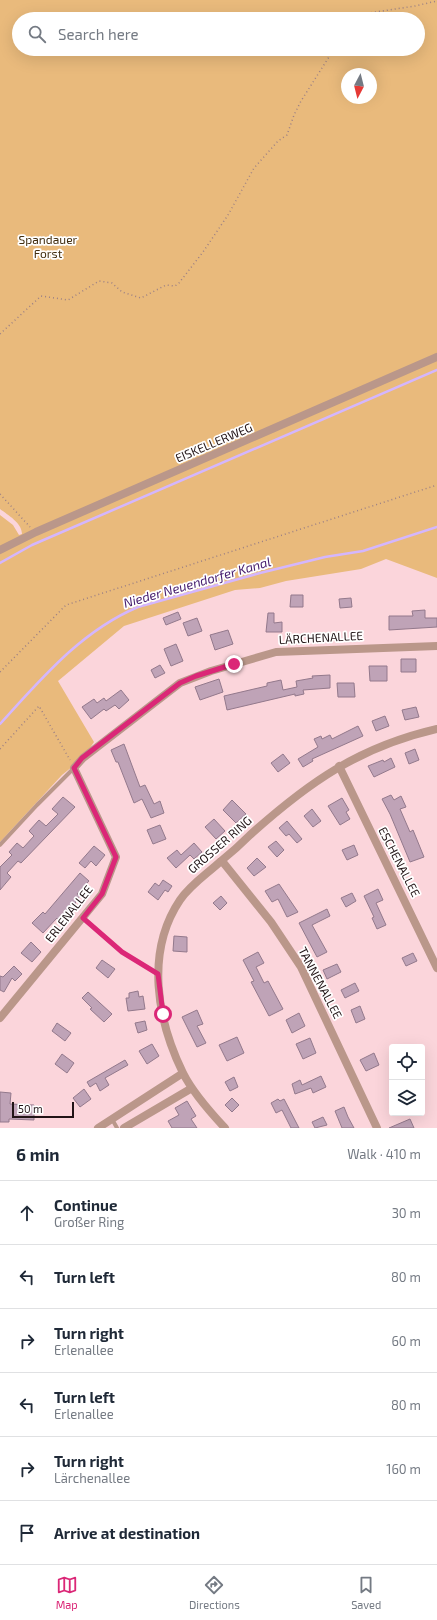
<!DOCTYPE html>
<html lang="en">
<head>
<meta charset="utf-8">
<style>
	body { margin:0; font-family:"Exo 2",sans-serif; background:#f2f2f3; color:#1f2937 }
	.controls { position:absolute; right:12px; bottom:12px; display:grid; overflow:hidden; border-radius:4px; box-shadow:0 4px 16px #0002 }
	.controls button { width:36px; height:36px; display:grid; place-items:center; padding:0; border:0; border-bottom:1px solid #e0e1e3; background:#fff; color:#1f2937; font:20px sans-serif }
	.compass { position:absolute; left:341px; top:68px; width:36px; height:36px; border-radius:50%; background:#fff; box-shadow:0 4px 16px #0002; rotate:187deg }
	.scale { position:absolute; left:12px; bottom:10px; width:62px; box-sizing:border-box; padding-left:4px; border:2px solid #211416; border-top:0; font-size:11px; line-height:14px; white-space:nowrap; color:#211416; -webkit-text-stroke:3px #fff; paint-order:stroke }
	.stop { position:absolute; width:12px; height:12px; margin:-9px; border:3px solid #db2777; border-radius:50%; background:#fff }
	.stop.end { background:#db2777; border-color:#fff; box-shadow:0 1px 4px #0008 }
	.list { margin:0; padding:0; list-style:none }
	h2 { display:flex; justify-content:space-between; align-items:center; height:52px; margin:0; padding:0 16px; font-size:17px }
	h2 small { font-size:13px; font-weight:400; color:#747a83 }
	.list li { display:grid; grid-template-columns:26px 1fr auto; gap:12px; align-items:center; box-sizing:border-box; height:64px; padding:0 16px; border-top:1px solid #e0e1e3 }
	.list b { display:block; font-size:15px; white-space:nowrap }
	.list p { margin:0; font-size:13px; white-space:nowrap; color:#747a83 }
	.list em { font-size:13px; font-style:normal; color:#747a83 }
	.icon { flex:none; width:22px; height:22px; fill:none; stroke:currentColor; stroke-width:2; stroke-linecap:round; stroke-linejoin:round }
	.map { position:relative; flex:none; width:437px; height:1128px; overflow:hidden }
	.search { position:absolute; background:#fff; box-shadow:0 4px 16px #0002; left:12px; right:12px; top:12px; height:44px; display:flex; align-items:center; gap:10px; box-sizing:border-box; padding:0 14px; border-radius:22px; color:#747a83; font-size:15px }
	.sheet { height:436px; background:#fff }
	nav { display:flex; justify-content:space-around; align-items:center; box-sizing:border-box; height:56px; border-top:1px solid #e0e1e3; background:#fff; font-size:11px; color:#747a83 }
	nav a { display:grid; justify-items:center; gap:2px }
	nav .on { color:#db2777 }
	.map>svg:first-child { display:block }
</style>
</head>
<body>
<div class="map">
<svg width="437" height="1128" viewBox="0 0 437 1128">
	<rect width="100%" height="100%" fill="#fbd5db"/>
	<path fill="#e9ba7c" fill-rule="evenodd" d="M0 0H437V578L386 559 361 569 286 581 260 588 235 590 124 626 58 681 94 742 83 758 62 775 0 842V515L13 525 19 535 22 534C22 523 8 515 0 509ZM19 19H418V49H19ZM347 74H371V98H347Z"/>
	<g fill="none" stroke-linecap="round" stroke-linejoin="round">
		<path stroke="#d4b6fd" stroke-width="2.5" d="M0 563 32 545 437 370
			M0 724C41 679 81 631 138 607L260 573 325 557 363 551 437 527"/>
	</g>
	<path fill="#bfa3b7" stroke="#93798c" d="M291 595H303V607H290Z
		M351 598 352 607 340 608 339 599Z
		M425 610V618H437V627L389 630V616H413L412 611Z
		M178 612 181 619 166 625 163 618Z
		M268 613H274V623L282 622V632H266Z
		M197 618 202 631 188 636 183 623Z
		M228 630 233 644 215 650 210 635Z
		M176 644 183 661 171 666 164 649Z
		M401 659H416V672H401Z
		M160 665 165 673 155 678 151 670Z
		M369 666H387V681H370Z
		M330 675V688L303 690 304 694 295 696V694L227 710 224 696 267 686V683L281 680 283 690 297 687 296 681 313 678 312 676Z
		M219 679 223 692 200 700 195 687Z
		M337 683H354L355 697H338Z
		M121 690 129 700 119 709 115 705 106 711 104 709 91 719 82 707 94 699 97 703 104 698 106 701Z
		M416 707 419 717 405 720 402 710Z
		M385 716 389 726 376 731 372 721Z
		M358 726 363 736 312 759 313 761 303 767 298 759 318 747 314 739 321 736 322 739 330 735 332 739Z
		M124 744 140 787 145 785 154 804 160 801 164 813 151 818 142 799 134 803 118 762H116L111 750Z
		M415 749 419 760 409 764 405 753Z
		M283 754 290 763 278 772 271 763Z
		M391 758 395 767 374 777 368 766 383 760 384 762Z
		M391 795 394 800 401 796 406 807 400 809 410 832 413 830 424 857 410 862 390 814 382 799Z
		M63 797 75 807 21 863 18 861 7 873 11 877 0 890V867L12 855 9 852 17 843 23 848 34 836 29 831 39 820 46 826 58 814 52 809Z
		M342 798 349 810 346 812 350 819 340 825 328 806Z
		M232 800 246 814 236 823 223 810Z
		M312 809 321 821 313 827 304 816Z
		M214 819 225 831 216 839 205 827Z
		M287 821 302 839 297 843 289 834 286 836 279 828Z
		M160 825 166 839 153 844 147 830Z
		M276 841 284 850 277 857 268 847Z
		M194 843 202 852 194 859 190 855 176 868 167 858 177 850 181 855Z
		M354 845 358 855 347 860 342 850Z
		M94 846 105 855 96 866 91 861 85 868 79 863Z
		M257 858 266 867 254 876 247 868Z
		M80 873 89 881 77 894 80 896 75 902 76 903 65 916 64 915 59 920 57 918 43 933 32 923 43 912 45 914Z
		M163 880 172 886 168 892 165 890 158 900 148 892 155 883 159 886Z
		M279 884 298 912 287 917 278 899 272 902 265 891Z
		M378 889 383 900 376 903 386 925 377 929 372 918 374 917 364 896Z
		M352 893 356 901 346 907 341 898Z
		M221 896 227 903 220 910 213 903Z
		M327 909 330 916 312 925 327 952 317 957 299 923Z
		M174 936 187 937V952L173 951Z
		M31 942 41 952 32 962 21 953Z
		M258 952 264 963 256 967 264 983 268 981 283 1009 269 1016 251 982 254 981 243 960Z
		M413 953 417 961 406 966 402 958Z
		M102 960 115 969 108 978 96 968Z
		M337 964 341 972 327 979 323 970Z
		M14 966 22 974 15 981 12 978 4 992 0 990V976L3 977Z
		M355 983 359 991 345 998 341 990Z
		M138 991 139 997 143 996 145 1009 128 1011 126 998H129V993Z
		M88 992 112 1014 104 1022 90 1009 92 1008 82 998Z
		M360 1006 365 1019 356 1023 351 1010Z
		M197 1010 203 1024 197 1026 206 1043 197 1047 182 1017Z
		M299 1013 305 1026 292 1033 286 1020Z
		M145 1021 147 1030 138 1033 135 1023Z
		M57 1023 71 1033 65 1041 52 1031Z
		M237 1037 244 1053 227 1061 219 1045Z
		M310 1038 316 1053 303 1059 296 1044Z
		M152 1044 159 1056 147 1064 139 1051Z
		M374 1053 379 1065 366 1071 360 1060Z
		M62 1054 74 1063 67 1073 55 1064Z
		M125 1060 128 1065 105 1078 109 1085 100 1091 96 1083 90 1087 87 1082Z
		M321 1076 326 1087 313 1093 311 1088 295 1094 292 1084 300 1080 302 1085Z
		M234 1077 238 1087 230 1091 225 1082Z
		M84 1089 91 1099 80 1107 73 1098Z
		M0 1092 11 1093 10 1104 34 1105V1120L9 1119V1122H0Z
		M232 1098 239 1105 232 1112 225 1105Z
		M278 1099 280 1101 284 1099 299 1128H291L282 1110 276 1113 271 1103Z
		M187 1101 196 1116 191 1119 197 1128H172L168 1121 179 1115 175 1108Z
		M344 1107 348 1117 354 1128H342L335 1111Z
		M323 1117 327 1125 315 1128 312 1122Z
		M410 1119 414 1128H389Z"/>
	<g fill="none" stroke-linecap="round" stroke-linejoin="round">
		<path stroke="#9c8085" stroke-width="1.5" stroke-dasharray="1 3" stroke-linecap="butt" d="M361 19 369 13 415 6 437 1
			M0 334 41 296 68 300 99 281 112 283 122 292 141 298 166 285 175 286 179 283 203 252 228 215 254 168 278 141 287 135 294 115 301 101 334 49
			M0 494 30 527
			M0 672 66 605 437 485
			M0 749 39 706 70 760
			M89 923 122 952 151 970"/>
		<path stroke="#ba978a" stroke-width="4" d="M0 845 37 805 74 768
			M112 1119 117 1128"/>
		<path stroke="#ba978a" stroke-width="8" d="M0 550 36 532 437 357
			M339 766 437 968
			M222 861 271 922 301 967 377 1128
			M0 1018 102 894 116 857 74 768 83 758 180 683 211 671 276 652 437 646
			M98 1128 183 1073
			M124 1128 192 1088
			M225 1128C210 1112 193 1093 183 1073 157 1020 145 952 180 900 191 884 207 874 221 861 231 853 241 844 250 835 309 782 359 747 437 729"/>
	</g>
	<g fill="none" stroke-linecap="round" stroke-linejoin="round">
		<path stroke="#db2777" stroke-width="5" d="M163 1014 158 974 122 952 83 918 102 894 116 857 74 768 82 758 180 683 196 676 234 664"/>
	</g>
	<g text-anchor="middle" stroke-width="3.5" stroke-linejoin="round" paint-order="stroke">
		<g font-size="12" fill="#432f11" stroke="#fff">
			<text x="48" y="244">Spandauer<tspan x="48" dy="14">Forst</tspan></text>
		</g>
		<g font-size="12" fill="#211416" stroke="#fff">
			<text transform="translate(214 443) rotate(-23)" y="4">EISKELLERWEG</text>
			<text transform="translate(321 638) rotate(-3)" y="4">LÄRCHENALLEE</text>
			<text transform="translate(220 845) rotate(-41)" y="4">GROSSER RING</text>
			<text transform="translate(399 862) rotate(63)" y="4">ESCHENALLEE</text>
			<text transform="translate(69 914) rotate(-52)" y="4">ERLENALLEE</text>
			<text transform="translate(320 983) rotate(62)" y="4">TANNENALLEE</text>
		</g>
		<g font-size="13" font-style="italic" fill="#492070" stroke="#fff">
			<text transform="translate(197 582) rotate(-16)" y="5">Nieder Neuendorfer Kanal</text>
		</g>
	</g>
</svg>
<div class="controls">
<button><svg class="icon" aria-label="locate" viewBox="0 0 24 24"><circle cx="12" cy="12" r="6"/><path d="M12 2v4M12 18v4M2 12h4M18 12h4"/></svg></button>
<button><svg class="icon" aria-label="layers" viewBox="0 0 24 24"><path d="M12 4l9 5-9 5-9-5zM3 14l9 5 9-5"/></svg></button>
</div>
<svg class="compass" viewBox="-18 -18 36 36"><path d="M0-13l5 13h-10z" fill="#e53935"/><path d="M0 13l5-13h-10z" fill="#747a83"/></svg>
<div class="scale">50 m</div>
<div class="stop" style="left:163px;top:1014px"></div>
<div class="stop end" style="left:234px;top:664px"></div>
<div class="search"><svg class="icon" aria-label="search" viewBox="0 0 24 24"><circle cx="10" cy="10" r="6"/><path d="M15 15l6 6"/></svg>Search here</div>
</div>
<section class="sheet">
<h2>6 min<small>Walk · 410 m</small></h2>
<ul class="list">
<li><svg class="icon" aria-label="ahead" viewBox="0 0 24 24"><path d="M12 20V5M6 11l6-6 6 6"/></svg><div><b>Continue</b><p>Großer Ring</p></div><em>30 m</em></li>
<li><svg class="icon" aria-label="left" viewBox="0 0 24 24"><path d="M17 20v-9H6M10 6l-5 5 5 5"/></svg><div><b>Turn left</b></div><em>80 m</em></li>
<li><svg class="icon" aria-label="right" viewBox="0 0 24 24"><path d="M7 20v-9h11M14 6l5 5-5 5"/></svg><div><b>Turn right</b><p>Erlenallee</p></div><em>60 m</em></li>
<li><svg class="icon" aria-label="left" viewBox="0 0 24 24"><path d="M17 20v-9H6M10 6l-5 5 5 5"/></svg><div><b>Turn left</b><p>Erlenallee</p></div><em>80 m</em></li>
<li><svg class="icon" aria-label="right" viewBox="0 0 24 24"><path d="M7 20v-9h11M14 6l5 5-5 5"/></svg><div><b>Turn right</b><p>Lärchenallee</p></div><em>160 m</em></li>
<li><svg class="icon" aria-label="arrive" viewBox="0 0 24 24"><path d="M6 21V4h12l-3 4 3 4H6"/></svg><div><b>Arrive at destination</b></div></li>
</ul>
</section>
<nav>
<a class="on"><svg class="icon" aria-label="map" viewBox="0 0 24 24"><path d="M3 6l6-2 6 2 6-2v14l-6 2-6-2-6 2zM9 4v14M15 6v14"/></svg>Map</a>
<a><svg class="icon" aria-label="directions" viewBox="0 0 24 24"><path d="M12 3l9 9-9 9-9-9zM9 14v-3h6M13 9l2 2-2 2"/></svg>Directions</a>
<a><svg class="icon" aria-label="saved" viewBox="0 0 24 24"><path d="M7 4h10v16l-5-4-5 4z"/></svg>Saved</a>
</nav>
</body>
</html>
